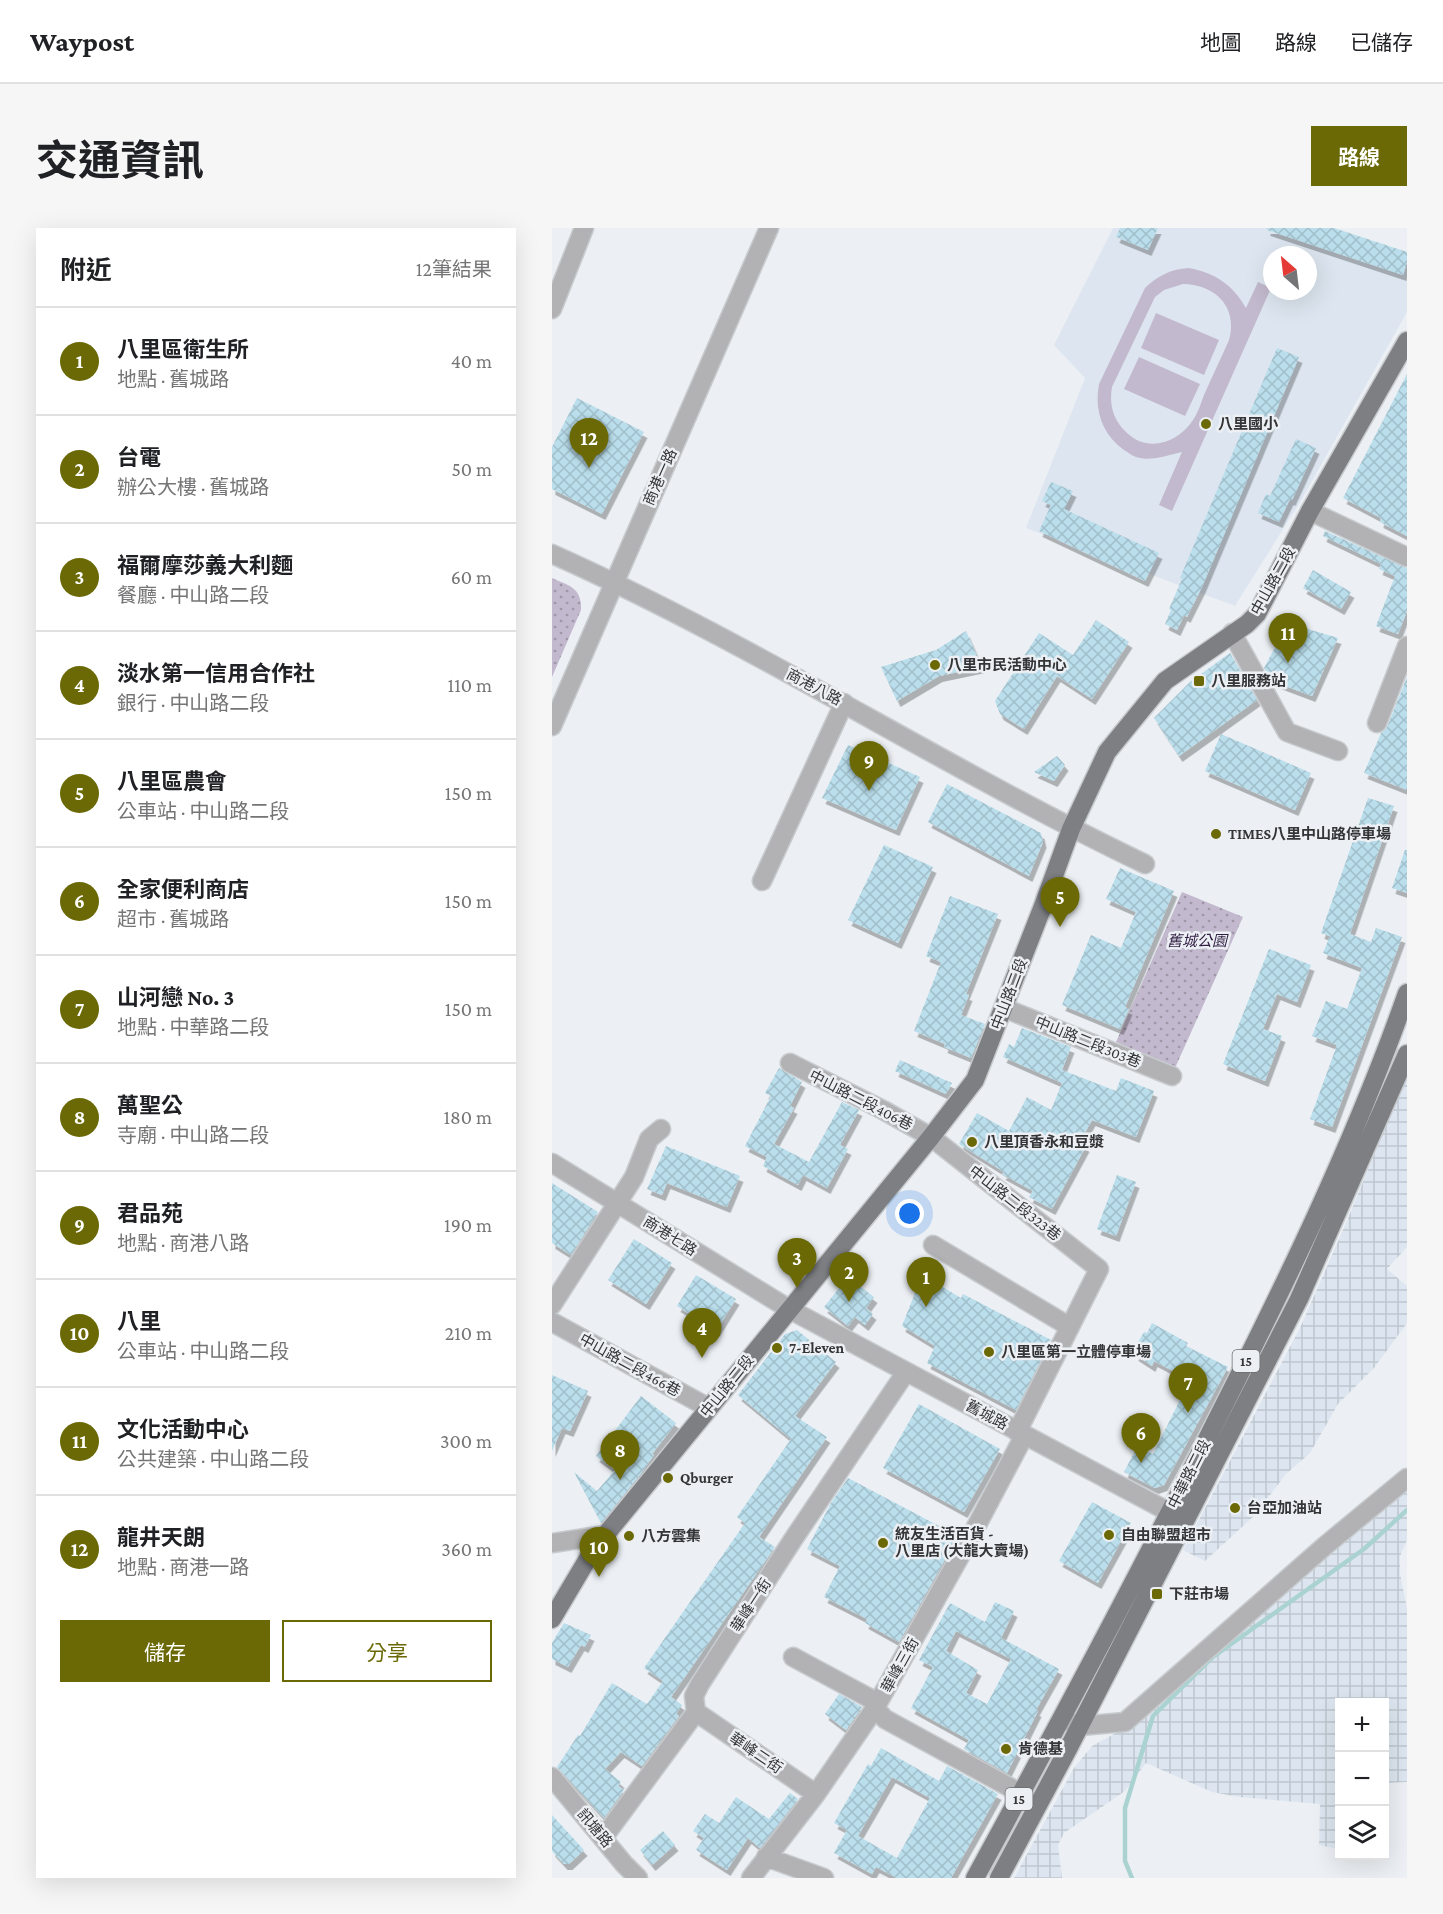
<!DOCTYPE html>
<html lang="zh-TW">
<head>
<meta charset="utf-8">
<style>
	body { margin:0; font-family:"Crimson Pro","Noto Sans TC",serif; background:#f6f6f6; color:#202124 }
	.controls { position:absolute; right:18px; bottom:18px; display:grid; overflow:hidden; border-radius:0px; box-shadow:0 6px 24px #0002 }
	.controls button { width:54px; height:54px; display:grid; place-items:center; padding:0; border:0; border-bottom:2px solid #e0e0e0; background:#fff; color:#202124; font:30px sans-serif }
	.compass { position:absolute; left:711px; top:18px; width:54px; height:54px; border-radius:50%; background:#fff; box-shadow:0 6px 24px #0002; rotate:332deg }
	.you { position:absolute; left:358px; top:986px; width:21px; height:21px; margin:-15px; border:4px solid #fff; border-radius:50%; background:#1a73e8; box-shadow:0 0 0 9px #1a73e833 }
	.badge { display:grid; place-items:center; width:39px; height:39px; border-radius:50%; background:#6a6906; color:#fff; font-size:20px; font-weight:700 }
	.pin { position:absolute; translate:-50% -50px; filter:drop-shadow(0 2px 3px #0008) }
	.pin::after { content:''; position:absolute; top:32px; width:21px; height:18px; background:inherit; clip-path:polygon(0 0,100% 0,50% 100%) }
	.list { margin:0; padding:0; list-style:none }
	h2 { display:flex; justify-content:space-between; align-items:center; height:78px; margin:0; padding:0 24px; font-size:26px }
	h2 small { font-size:20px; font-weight:400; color:#757577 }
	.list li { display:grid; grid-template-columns:39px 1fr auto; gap:18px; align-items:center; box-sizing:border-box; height:108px; padding:0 24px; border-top:2px solid #e0e0e0 }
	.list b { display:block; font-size:22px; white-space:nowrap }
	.list p { margin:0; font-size:20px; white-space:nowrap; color:#757577 }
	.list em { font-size:20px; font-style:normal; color:#757577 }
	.actions { display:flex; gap:12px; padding:18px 24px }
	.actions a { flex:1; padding:14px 0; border:2px solid #6a6906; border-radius:0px; text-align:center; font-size:21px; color:#6a6906 }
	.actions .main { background:#6a6906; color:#fff }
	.icon { flex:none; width:33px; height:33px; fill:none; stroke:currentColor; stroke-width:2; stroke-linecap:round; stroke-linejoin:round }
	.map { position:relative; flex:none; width:855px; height:1650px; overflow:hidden; border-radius:0px }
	header { display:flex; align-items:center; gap:36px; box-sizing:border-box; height:84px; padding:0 30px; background:#fff; border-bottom:2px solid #e0e0e0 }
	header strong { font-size:28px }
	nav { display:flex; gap:33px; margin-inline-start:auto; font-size:21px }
	.intro { display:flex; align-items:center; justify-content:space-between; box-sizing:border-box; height:144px; padding:0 36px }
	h1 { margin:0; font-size:42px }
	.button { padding:15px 27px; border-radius:0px; background:#6a6906; color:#fff; font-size:21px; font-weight:700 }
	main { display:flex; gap:36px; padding:0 36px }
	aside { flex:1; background:#fff; border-radius:0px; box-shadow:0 6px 24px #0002 }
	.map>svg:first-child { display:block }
</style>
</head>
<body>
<header>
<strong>Waypost</strong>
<nav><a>地圖</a><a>路線</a><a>已儲存</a></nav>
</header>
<div class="intro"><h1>交通資訊</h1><a class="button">路線</a></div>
<main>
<aside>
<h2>附近<small>12筆結果</small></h2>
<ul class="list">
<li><span class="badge">1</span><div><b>八里區衛生所</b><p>地點 · 舊城路</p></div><em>40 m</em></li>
<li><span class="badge">2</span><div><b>台電</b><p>辦公大樓 · 舊城路</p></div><em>50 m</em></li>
<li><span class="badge">3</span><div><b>福爾摩莎義大利麵</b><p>餐廳 · 中山路二段</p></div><em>60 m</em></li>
<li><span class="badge">4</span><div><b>淡水第一信用合作社</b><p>銀行 · 中山路二段</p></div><em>110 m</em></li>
<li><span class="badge">5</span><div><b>八里區農會</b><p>公車站 · 中山路二段</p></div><em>150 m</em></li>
<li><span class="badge">6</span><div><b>全家便利商店</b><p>超市 · 舊城路</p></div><em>150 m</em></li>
<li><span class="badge">7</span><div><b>山河戀 No. 3</b><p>地點 · 中華路二段</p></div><em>150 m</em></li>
<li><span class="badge">8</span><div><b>萬聖公</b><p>寺廟 · 中山路二段</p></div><em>180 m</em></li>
<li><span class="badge">9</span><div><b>君品苑</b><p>地點 · 商港八路</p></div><em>190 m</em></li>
<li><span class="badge">10</span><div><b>八里</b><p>公車站 · 中山路二段</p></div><em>210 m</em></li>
<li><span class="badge">11</span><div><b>文化活動中心</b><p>公共建築 · 中山路二段</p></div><em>300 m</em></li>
<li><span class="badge">12</span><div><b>龍井天朗</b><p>地點 · 商港一路</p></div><em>360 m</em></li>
</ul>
<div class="actions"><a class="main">儲存</a><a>分享</a></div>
</aside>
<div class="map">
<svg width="855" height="1650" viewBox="0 0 855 1650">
	<defs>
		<pattern id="industrial-grid" width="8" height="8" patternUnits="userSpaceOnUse" patternTransform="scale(1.5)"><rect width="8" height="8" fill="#dde6f0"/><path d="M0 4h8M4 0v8" fill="none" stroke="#bec6ce"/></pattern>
		<pattern id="green-dots" width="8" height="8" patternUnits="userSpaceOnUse" patternTransform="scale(1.5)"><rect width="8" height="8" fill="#c3b9ce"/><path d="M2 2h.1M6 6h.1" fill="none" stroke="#9f97a8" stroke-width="1.8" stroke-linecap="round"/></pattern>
		<pattern id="building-cross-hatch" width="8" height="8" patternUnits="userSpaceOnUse" patternTransform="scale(1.5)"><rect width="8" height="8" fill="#badeeb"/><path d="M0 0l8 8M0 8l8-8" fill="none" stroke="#a0bfca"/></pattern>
		<filter id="shadow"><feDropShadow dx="3.5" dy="6" stdDeviation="0" flood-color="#0004"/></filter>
	</defs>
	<rect width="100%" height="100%" fill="#ecf0f4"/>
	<path fill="#dde6f0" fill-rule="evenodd" d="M561 0H777L855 26V84L750 271 683 378 474 300 533 150 502 117ZM720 27H756V63H720Z"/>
	<path fill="url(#industrial-grid)" d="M855 846V1019L835 1041 855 1058V1095L822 1140 786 1176 758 1225 734 1246 702 1288 653 1333 631 1322 748 1100 794 995Z
		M855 1250V1312L848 1328V1346L855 1380V1554L833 1555 832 1474H788L787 1621 767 1617 768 1576 687 1569 660 1564 594 1535 573 1563 512 1605 506 1617 510 1650H462L522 1540 540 1518 575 1499Z"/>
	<path fill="url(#green-dots)" d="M0 350C18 358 30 360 29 382L0 449Z
		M630 664 691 689 623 840 564 814Z"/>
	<path fill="#c3b9ce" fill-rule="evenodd" d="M637 40C663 45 680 56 694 80L706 54 719 60 620 283 607 277 630 224C616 227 599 234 584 229 580 228 576 224 572 222 550 206 542 182 547 156L593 60C605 48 619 41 637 40ZM631 56C664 57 686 79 677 112 669 130 660 149 652 167 649 175 646 185 641 192 626 215 596 225 575 205 561 192 557 177 560 159L603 69 612 62Z
		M604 85 667 112 652 147 589 120Z
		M587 129 648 156 633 188 572 161Z"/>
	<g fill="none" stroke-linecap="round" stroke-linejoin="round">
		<path stroke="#aad2d1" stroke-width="4.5" d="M580 1650 573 1633V1580L601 1488 661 1429 812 1321 855 1282"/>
	</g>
	<path fill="url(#building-cross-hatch)" fill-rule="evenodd" filter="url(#shadow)" d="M568 0H606L596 22 564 9Z
		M715 0H782L855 24V34L851 47 715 2Z
		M725 120 747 129 650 359 635 389 632 387 625 402 613 396 619 382 617 381 630 351 628 350Z
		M855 146V308L828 294 829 290 791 270Z
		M25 170 92 204 50 286 0 261V219Z
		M744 211 764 220 740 272 738 271 727 294 706 285 714 266 718 268Z
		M499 254 521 263 512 281 607 325 593 353 487 303 499 277 490 273Z
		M773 303 855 340V383L846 406 824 398 843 348 827 341 829 336 771 308Z
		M761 342 799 364 789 381 751 360Z
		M544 392 577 414 540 471 505 448 472 501 448 486 443 473 487 405 521 427Z
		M736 395 786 410 760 468 720 453 712 440Z
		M414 403 430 439 387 448 345 473 329 439 384 422Z
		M678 425 705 472 627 528 602 490 638 454Z
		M855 449V562L812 545 829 505 835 499Z
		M669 506 759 545 743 582 653 543Z
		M296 517 368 549 344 602 270 570Z
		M505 528 513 537 502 553 482 544Z
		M395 556 489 605 491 614 477 648 376 594Z
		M816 570 842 578 798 706 819 714 824 700 850 709 780 899 758 891 785 817 760 808 774 773 795 781 810 740 771 725 778 708 769 705Z
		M332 617 381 639 346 715 296 692Z
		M853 622H855V665L840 660Z
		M568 640 622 663 573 779 577 781 568 801 510 777 539 707 569 720 584 684 554 671Z
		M398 668 446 686 414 766 417 767 409 787 433 796 419 830 392 819 393 816 362 803 389 734 374 728Z
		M717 721 759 737 745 774 725 766 711 801 730 808 713 853 671 836Z
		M470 800 519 819 510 842 564 863 569 850 602 863 584 909 540 892 528 914 534 918 500 981 477 969 481 963 450 946 452 944 407 916 425 885 457 903 475 869 499 882 510 855 451 829 457 816 462 819Z
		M348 832 400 855 394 866 343 843Z
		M227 840 250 854 238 878 242 880 222 916 257 934 290 874 307 882 288 917 296 921 275 960 251 947 246 957 211 938 215 929 193 918 219 868 213 865Z
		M114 918 188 948 175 979 115 955 110 967 95 961Z
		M565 947 584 954 564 1008 545 1001Z
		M0 955 46 984 19 1027 0 1015Z
		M82 1011 120 1035 94 1076 56 1052Z
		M372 1042 385 1044 381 1053 409 1070 411 1066 499 1112 464 1182 375 1135 383 1118 350 1098Z
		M144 1047 184 1071 164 1103 125 1078Z
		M296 1049 322 1069 314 1080 321 1086 313 1097 303 1089 296 1098 272 1079Z
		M600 1095 636 1115 634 1118 676 1139 612 1257 603 1260 572 1244 585 1219 601 1226 638 1152 602 1133 600 1138 583 1127 588 1118 585 1116 592 1104 595 1105Z
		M245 1102 284 1134 243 1188 275 1209 207 1309 223 1319 119 1469 130 1477 124 1486 127 1488 90 1538 69 1524 53 1541 69 1554 66 1558 72 1562 52 1590 5 1539 26 1507 28 1508 60 1455 95 1476 111 1453 92 1440 193 1295 185 1289 239 1211 186 1167 233 1106Z
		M0 1147 36 1163 18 1203 10 1200 0 1223Z
		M89 1168 124 1195 100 1226 102 1227 87 1248 49 1295 22 1244 45 1263 63 1242 44 1228Z
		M367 1176 448 1221 412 1284 331 1240Z
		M296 1250 406 1308 347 1414 313 1395 315 1391 272 1369 288 1338 255 1321 279 1275Z
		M540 1274 579 1295 546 1355 507 1333Z
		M443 1374 462 1383 449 1410 507 1441 484 1482 486 1483 455 1545 412 1521 417 1512 359 1480 381 1439 367 1432 398 1375 433 1394ZM404 1403 459 1431 435 1476 414 1465 426 1442 394 1423Z
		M12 1395 39 1407 33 1419 29 1417 16 1439 0 1431V1415Z
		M287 1466 310 1479 294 1502 273 1486Z
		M329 1520 387 1553 395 1538 446 1566 399 1650H345L324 1639 320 1646 282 1625 295 1602 282 1595 316 1536 319 1538ZM340 1549 378 1570 345 1630 306 1608Z
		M238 1565 246 1571 208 1620 196 1610 175 1642 144 1622 152 1610 141 1603 153 1586 167 1595 184 1569 217 1591Z
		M0 1587 32 1622 17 1636H12L0 1623Z
		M111 1603 123 1617 100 1637 88 1622Z"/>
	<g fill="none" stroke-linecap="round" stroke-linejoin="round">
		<defs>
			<path id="minor" d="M0 81 32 0
				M758 283 855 329
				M0 326C204 417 392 540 593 636
				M680 405 735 504 786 523
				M825 495 855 418
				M0 498 217 0
				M210 653 292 475
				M452 780 620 848
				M238 835 331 882 379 909 547 1041 465 1204
				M0 935 237 1081 632 1292
				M381 1017 518 1099
				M0 1077 82 949 97 911 109 901
				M0 1094 157 1180
				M0 1315 53 1307
				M241 1429 321 1472 323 1480 333 1491 470 1566
				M144 1484 264 1566
				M510 1491 528 1498 573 1494 774 1317 855 1250
				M0 1549 72 1636 86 1650
				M51 1610 144 1484 142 1468 148 1456 242 1310 354 1144
				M214 1629 272 1650
				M199 1650 264 1566 323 1480 417 1312 472 1208"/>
			<path id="major" d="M0 1391 41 1322 379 909 423 852 491 678 519 601 555 524 613 453 695 396 705 386 758 283 855 113
				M423 1650C504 1502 583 1354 659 1203 731 1061 802 916 855 765
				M447 1650 515 1523 747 1071 855 826"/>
		</defs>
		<use href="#minor" stroke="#c7cbce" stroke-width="21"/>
		<use href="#major" stroke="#c7cbce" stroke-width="21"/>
		<use href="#minor" stroke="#b2b2b4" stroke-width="18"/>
		<use href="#major" stroke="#7e7f83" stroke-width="18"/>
	</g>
	<g fill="#6a6906" stroke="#ecf0f4" stroke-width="2">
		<circle cx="654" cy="196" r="6"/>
		<circle cx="383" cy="437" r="6"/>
		<rect x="641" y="447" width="12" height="12" rx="3"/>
		<circle cx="664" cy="606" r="6"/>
		<circle cx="420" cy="914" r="6"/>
		<circle cx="225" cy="1120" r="6"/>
		<circle cx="437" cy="1124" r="6"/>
		<circle cx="116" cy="1250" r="6"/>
		<circle cx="683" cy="1280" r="6"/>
		<circle cx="557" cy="1307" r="6"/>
		<circle cx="77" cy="1308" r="6"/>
		<circle cx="331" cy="1315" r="6"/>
		<rect x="599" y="1360" width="12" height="12" rx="3"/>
		<circle cx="454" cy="1521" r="6"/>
	</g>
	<g text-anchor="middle" stroke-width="5" stroke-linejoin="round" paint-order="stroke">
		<g fill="#ecf0f4" stroke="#6b6d70" stroke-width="1.5">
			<rect x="680.5" y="1122" width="27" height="22" rx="4.5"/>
			<rect x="453.5" y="1560" width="27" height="22" rx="4.5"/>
		</g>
		<g font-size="14" font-weight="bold" fill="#343537">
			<text x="694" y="1138">15</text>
			<text x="467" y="1576">15</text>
		</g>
		<g font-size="15" font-weight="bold" fill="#343537" stroke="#ecf0f4" text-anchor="start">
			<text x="666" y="201">八里國小</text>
			<text x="395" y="442">八里市民活動中心</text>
			<text x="659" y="458">八里服務站</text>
			<text x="676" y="611">TIMES八里中山路停車場</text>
			<text x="432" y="919">八里頂香永和豆漿</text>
			<text x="237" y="1125">7-Eleven</text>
			<text x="449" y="1129">八里區第一立體停車場</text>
			<text x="128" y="1255">Qburger</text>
			<text x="695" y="1285">台亞加油站</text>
			<text x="343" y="1311">統友生活百貨 -<tspan x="343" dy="17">八里店 (大龍大賣場)</tspan></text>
			<text x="569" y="1312">自由聯盟超市</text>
			<text x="89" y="1313">八方雲集</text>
			<text x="617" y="1371">下莊市場</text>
			<text x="466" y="1526">肯德基</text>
		</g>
		<g font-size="15" fill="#343537" stroke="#ecf0f4">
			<text transform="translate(108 249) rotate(-66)" y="5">商港一路</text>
			<text transform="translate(721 353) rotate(-61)" y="5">中山路二段</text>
			<text transform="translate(262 459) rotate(28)" y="5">商港八路</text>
			<text transform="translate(457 766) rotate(-69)" y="5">中山路二段</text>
			<text transform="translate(536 814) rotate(22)" y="5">中山路二段303巷</text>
			<text transform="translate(309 872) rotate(27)" y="5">中山路二段406巷</text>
			<text transform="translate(463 975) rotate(38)" y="5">中山路二段323巷</text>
			<text transform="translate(118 1008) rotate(32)" y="5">商港七路</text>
			<text transform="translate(78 1137) rotate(29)" y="5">中山路二段466巷</text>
			<text transform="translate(175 1158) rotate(-51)" y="5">中山路二段</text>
			<text transform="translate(435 1187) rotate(28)" y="5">舊城路</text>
			<text transform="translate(637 1246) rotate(-63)" y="5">中華路二段</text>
			<text transform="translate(199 1377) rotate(-57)" y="5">華峰一街</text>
			<text transform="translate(348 1437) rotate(-61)" y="5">華峰三街</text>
			<text transform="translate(204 1525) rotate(34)" y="5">華峰二街</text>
			<text transform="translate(43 1600) rotate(50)" y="5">訊塘路</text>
		</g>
		<g font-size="15" font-style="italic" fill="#321e44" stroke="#ecf0f4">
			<text x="645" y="718">舊城公園</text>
		</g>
	</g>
</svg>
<div class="controls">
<button>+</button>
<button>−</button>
<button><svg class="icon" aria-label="layers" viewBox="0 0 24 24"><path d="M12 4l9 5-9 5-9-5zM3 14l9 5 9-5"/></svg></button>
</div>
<svg class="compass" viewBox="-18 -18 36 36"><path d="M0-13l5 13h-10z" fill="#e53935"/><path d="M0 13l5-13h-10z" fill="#757577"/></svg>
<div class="you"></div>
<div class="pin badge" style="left:374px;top:1079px">1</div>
<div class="pin badge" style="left:297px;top:1074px">2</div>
<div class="pin badge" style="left:245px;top:1060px">3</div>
<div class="pin badge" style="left:150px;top:1130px">4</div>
<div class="pin badge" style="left:508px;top:699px">5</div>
<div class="pin badge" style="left:589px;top:1235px">6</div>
<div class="pin badge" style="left:636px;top:1185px">7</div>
<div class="pin badge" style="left:68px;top:1252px">8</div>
<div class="pin badge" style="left:317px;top:563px">9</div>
<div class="pin badge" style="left:47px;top:1349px">10</div>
<div class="pin badge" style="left:736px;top:435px">11</div>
<div class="pin badge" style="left:37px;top:240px">12</div>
</div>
</main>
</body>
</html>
